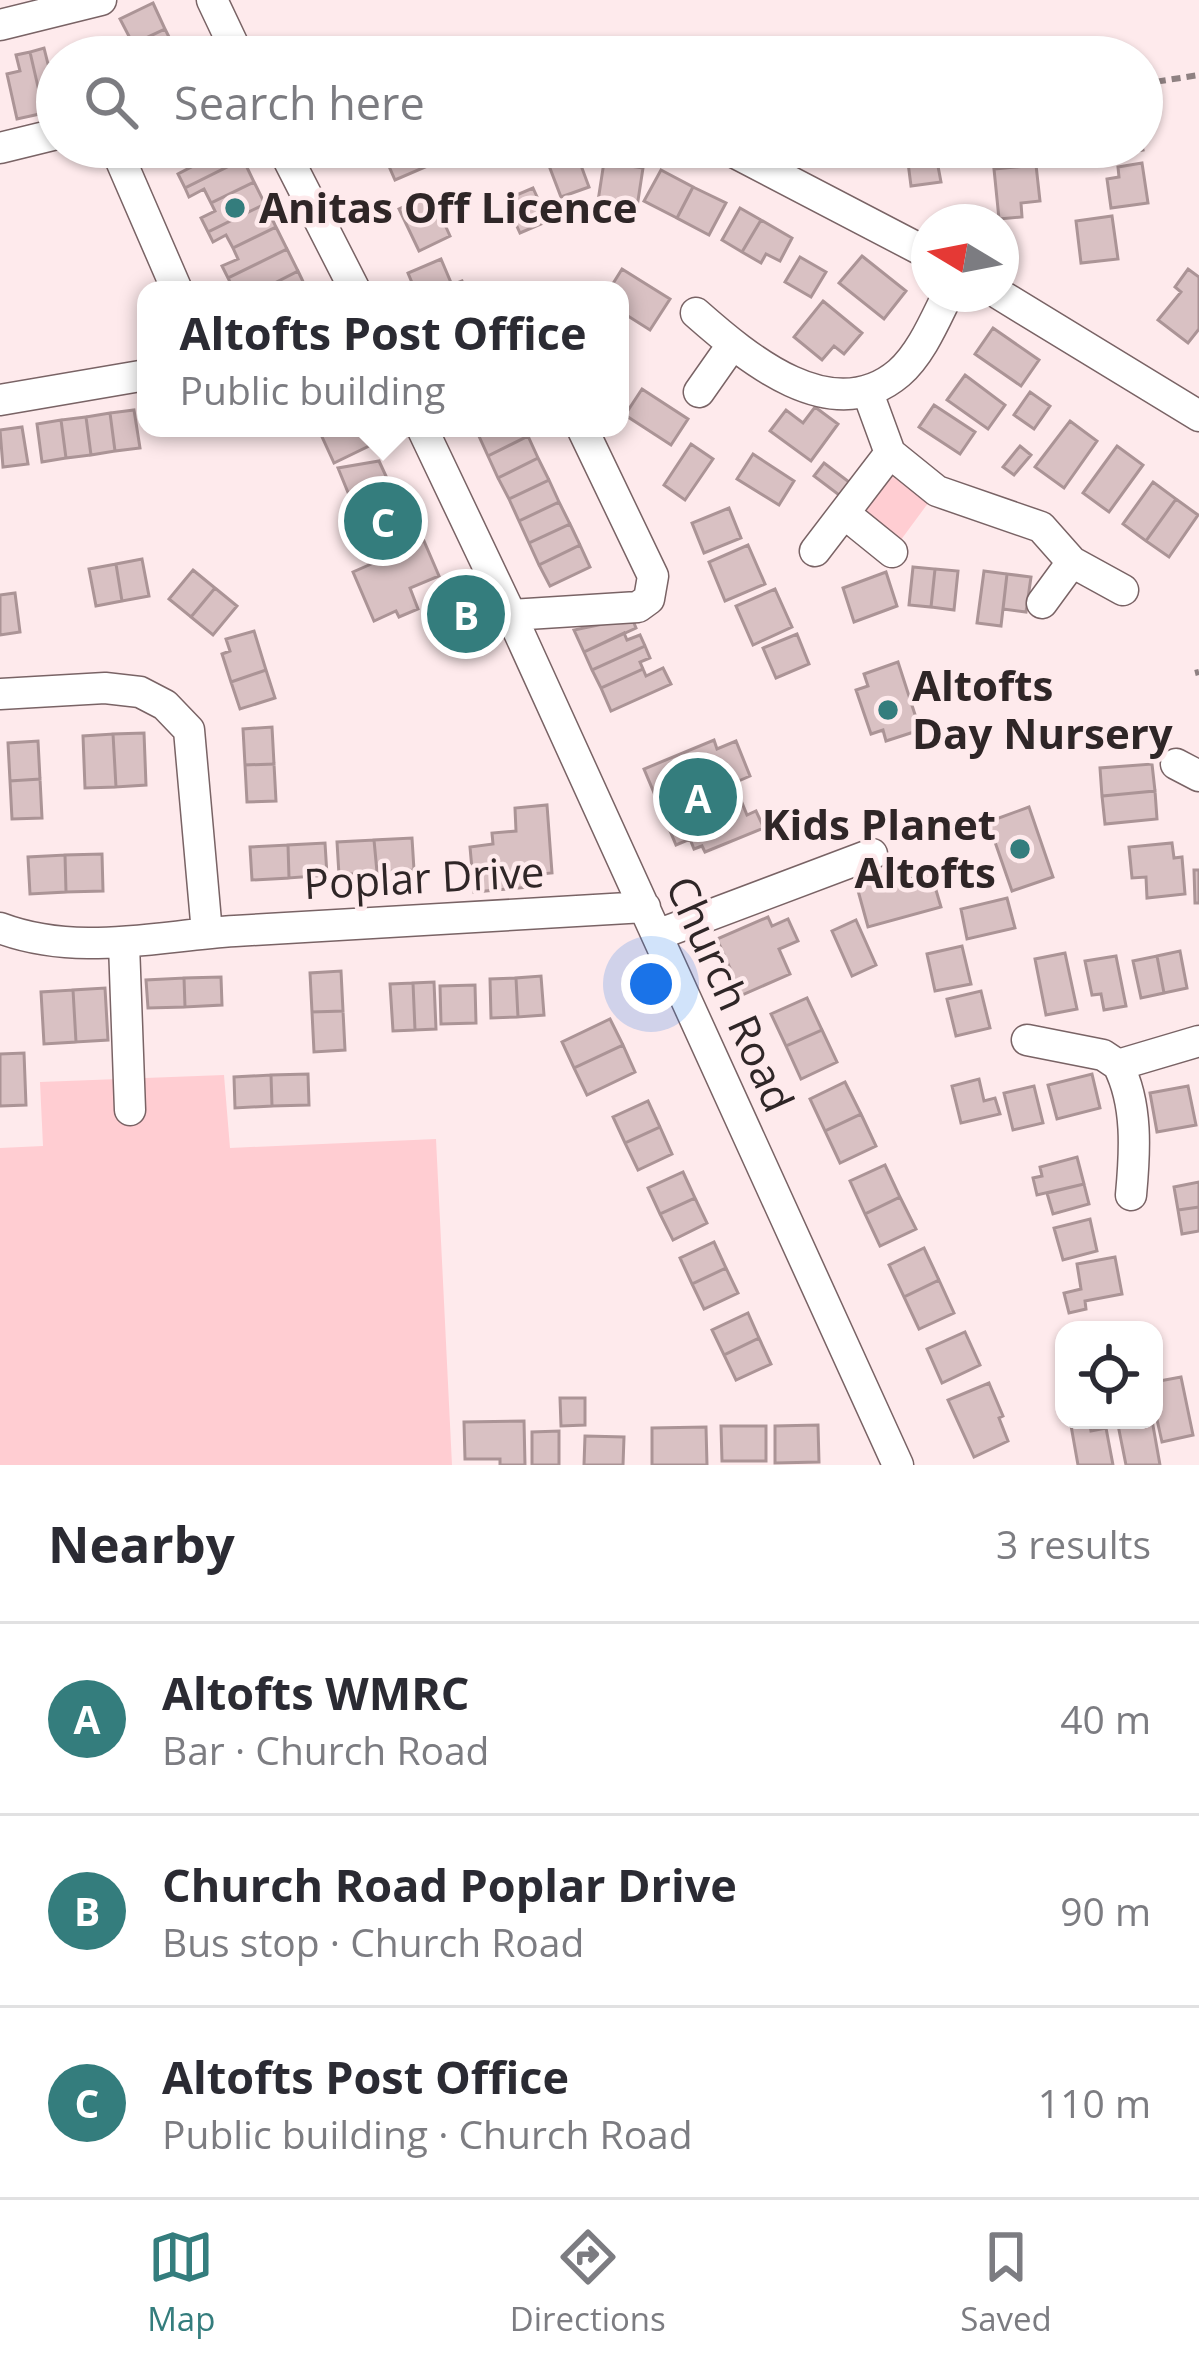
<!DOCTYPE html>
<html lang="en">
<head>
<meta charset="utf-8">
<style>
	body { margin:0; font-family:"Open Sans",sans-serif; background:#f2f2f3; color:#2b2b33 }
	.controls { position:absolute; right:36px; bottom:36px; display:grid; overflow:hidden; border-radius:24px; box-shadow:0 3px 9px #0004 }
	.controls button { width:108px; height:108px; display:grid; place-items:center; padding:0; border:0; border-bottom:3px solid #e1e1e2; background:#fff; color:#2b2b33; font:60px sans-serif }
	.compass { position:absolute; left:911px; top:204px; width:108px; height:108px; border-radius:50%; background:#fff; box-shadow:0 3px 9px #0004; rotate:280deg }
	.you { position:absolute; left:651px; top:984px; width:42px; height:42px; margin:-30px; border:9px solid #fff; border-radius:50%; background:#1a73e8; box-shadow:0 0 0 18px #1a73e833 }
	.badge { display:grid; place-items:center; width:78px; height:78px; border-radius:50%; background:#347d7d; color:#fff; font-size:39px; font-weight:700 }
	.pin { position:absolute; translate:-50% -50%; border:6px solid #fff; box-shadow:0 3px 12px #0006 }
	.popup { position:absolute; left:137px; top:281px; width:492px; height:156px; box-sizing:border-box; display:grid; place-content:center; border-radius:24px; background:#fff; filter:drop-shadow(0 3px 9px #0005); font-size:39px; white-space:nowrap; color:#7c7c81 }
	.popup b { font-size:45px; color:#2b2b33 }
	.popup::after { content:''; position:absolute; left:50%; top:100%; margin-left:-24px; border:24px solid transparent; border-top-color:#fff }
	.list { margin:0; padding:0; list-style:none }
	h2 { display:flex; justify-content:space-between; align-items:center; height:156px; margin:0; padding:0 48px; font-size:51px }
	h2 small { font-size:39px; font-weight:400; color:#7c7c81 }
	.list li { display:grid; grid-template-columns:78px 1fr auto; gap:36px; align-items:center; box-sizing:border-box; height:192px; padding:0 48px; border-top:3px solid #e1e1e2 }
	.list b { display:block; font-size:45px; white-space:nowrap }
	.list p { margin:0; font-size:39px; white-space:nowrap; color:#7c7c81 }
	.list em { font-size:39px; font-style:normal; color:#7c7c81 }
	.icon { flex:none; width:66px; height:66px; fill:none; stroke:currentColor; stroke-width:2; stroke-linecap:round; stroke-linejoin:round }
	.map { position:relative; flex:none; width:1199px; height:1465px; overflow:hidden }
	.search { position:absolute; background:#fff; box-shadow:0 3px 9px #0004; left:36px; right:36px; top:36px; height:132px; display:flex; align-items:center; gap:30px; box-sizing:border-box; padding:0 42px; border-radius:66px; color:#7c7c81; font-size:45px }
	.sheet { height:732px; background:#fff }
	nav { display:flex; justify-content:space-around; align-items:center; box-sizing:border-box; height:168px; border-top:3px solid #e1e1e2; background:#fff; font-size:33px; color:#7c7c81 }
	nav a { display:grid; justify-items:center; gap:6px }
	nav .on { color:#347d7d }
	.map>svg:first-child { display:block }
</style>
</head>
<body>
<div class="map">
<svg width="1199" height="1465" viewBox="0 0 1199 1465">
	<rect width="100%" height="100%" fill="#feeaec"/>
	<path fill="#ffcdd2" d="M890 453 937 491 892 552 845 514Z
		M224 1075 230 1148 436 1139 452 1465H0V1148L43 1146 40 1082Z"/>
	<path fill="#d9c1c3" stroke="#ab9496" stroke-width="3" d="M153 3 165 29 133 44 120 19Z
		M165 29 179 57H139L133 44Z
		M44 48 48 64 57 62V110L44 113 30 52Z
		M30 52 44 113 17 119 7 74 20 71 16 55Z
		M1142 145 1143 150 1101 157 1100 147Z
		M184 147H211L189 158Z
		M211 147H237L243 159 185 188 178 174 193 166 189 158Z
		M398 147H429L431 151 426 154 430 165 395 180 384 155Z
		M906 147H949L951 159 937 161 941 182 911 186Z
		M576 152 589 187 561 197 548 163Z
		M243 159 254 182 211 203 204 189 189 197 185 188Z
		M604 162 643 168 637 207 598 201Z
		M1142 163 1148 203 1111 208 1107 179 1119 177 1118 167Z
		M1036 165 1040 201 1021 203 1022 217 999 219 994 169Z
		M661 170 693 187 677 218 644 201Z
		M254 182 265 204 208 232 201 218 215 211 211 203Z
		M693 187 726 203 709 235 677 218Z
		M533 188 548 221 520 233 505 200Z
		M431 194 450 236 419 251 399 209Z
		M265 204 276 227 233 248 226 235 213 242 208 232Z
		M740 208 761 220 742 252 722 240Z
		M1112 216 1118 259 1081 263 1076 221Z
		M761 220 792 238 780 261 766 254 761 263 742 252Z
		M276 227 287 249 228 278 222 266 238 259 233 248Z
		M287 249 298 271 261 290H253L250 283 234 290 228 278Z
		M862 256 906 291 884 319 839 283Z
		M800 257 826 272 811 297 785 282Z
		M441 259 452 285 462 281 466 290H415L408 273Z
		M622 269 670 299 650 330 620 311V290H609Z
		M1188 269 1199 277V329L1188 343 1158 320 1181 292 1175 287Z
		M298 271 307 290H261Z
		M823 301 862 333 844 354 834 346 822 360 794 337Z
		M993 328 1039 360 1021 386 975 354Z
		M965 375 1005 405 988 429 947 400Z
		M642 389 688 419 671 445 625 415Z
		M1030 392 1050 406 1034 429 1014 415Z
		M934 405 975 432 960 454 919 427Z
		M815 407 838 424 811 461 770 431 786 410 803 423Z
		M134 410 140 448 115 451 110 413Z
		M110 413 115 451 91 455 86 417Z
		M86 417 91 455 66 458 61 420Z
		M61 420 66 458 42 462 37 424Z
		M1070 421 1097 441 1064 488 1035 467Z
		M22 427 28 464 3 467 0 430Z
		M318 428H365L373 444 334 463Z
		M491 428H524L528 436 488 456 478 434Z
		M528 436 538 458 498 478 488 456Z
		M691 444 713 459 685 500 664 485Z
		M1020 446 1031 455 1014 475 1003 467Z
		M1117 446 1143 465 1109 512 1083 493Z
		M753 454 794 481 779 505 737 479Z
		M538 458 549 480 509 499 498 478Z
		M379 461 397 500 358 517 338 468Z
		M824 463 853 485 843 498 814 476Z
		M549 480 559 502 519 521 509 499Z
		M1153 482 1176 499 1146 541 1123 524Z
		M1176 499 1198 515 1169 557 1146 541Z
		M397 500 408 525 368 542 358 517Z
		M559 502 570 524 529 543 519 521Z
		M729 508 741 538 704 553 692 523Z
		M570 524 580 545 539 565 529 543Z
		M408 525 416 544 377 561 368 542Z
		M424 541 439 576 410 588 418 609 399 617 396 611 374 621 353 572Z
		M580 545 590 567 550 586 539 565Z
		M748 545 765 584 725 601 709 562Z
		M142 559 149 596 122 601 116 564Z
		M116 564 122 601 96 606 89 569Z
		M913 567 935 569 931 607 909 605Z
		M935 569 958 571 954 610 931 607Z
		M193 570 215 588 191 617 169 599Z
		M984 571 1007 574 1001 626 977 623Z
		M886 572 897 606 854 622 843 588Z
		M1007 574 1031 577 1026 612 1003 609Z
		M215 588 237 606 213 635 191 617Z
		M775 589 792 627 753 645 736 606Z
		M15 593 20 632 0 635V595Z
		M632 618 636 628 584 652 574 630Z
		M254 631 266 670 231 682 222 654 230 651 226 639Z
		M624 633 627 640 640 635 645 646 592 670 584 652Z
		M797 634 809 664 776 678 763 648Z
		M645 646 650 658 640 662 643 669 601 688 592 670Z
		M898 662 920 730 886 741 883 730 871 734 856 690 868 686 864 674Z
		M663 668 671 684 611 711 601 688 643 669 646 676Z
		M266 670 275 698 240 709 231 682Z
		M272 727 274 764 245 765 243 729Z
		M144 733 146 785 116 787 113 734Z
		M113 734 116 787 85 788 83 736Z
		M714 740 717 749 736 741 750 776 734 783 747 815 756 811 764 828 705 852 702 846 694 849 690 839 676 845 644 769Z
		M38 741 40 779 10 781 8 743Z
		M274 764 276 801 247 802 245 765Z
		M1152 764 1155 791 1102 796 1100 768Z
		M40 779 42 818 12 819 10 781Z
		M1155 791 1157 819 1105 824 1102 796Z
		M547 805 552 873 529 875 530 887 474 892 470 847 493 844 492 833 516 831 515 808Z
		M1029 807 1053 877 1012 891 988 822Z
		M412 838 414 870 377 872 374 840Z
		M374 840 377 872 339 875 337 842Z
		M325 843 327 875 289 878 288 845Z
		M1172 843 1174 858 1182 857 1185 894 1147 898 1146 877 1132 878 1129 847Z
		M288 845 289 878 252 880 250 847Z
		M102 854 103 891 66 892 65 855Z
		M65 855 66 892 30 894 28 857Z
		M1194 870H1199V903H1195Z
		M931 873 941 907 868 927 857 887 882 880 884 886Z
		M1007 898 1015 928 967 939 961 909Z
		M768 917 772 926 788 919 798 941 779 949 790 974 742 995 717 939Z
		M856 920 876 965 852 976 832 931Z
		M962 946 971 984 935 991 927 954Z
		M1180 951 1187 988 1164 993 1157 956Z
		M1065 953 1077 1009 1046 1015 1035 959Z
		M1116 956 1126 1006 1104 1010 1101 994 1092 995 1085 961Z
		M1157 956 1164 993 1141 998 1133 961Z
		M341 971 343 1011 312 1012 310 973Z
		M541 976 544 1015 518 1017 516 978Z
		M221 977 222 1005 185 1007 184 978Z
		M184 978 185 1007 148 1008 146 980Z
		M516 978 518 1017 491 1018 490 979Z
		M434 982 436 1029 415 1030 413 983Z
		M413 983 415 1030 393 1031 390 984Z
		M475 985 476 1023 441 1024 440 986Z
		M105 988 108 1040 76 1042 73 990Z
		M73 990 76 1042 44 1044 41 992Z
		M981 991 990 1028 956 1036 947 999Z
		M807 998 822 1030 786 1046 771 1014Z
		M343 1011 345 1050 314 1052 312 1012Z
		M610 1019 623 1045 574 1068 562 1042Z
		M822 1030 837 1062 801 1079 786 1046Z
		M623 1045 635 1072 587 1095 574 1068Z
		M24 1053 26 1105 0 1106V1054Z
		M308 1074 309 1105 272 1106 271 1075Z
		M1092 1074 1100 1108 1057 1119 1048 1085Z
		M271 1075 272 1106 235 1108 234 1077Z
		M979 1079 984 1101 995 1098 1000 1114 961 1123 952 1086Z
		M845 1082 861 1114 825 1131 810 1099Z
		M1034 1086 1043 1123 1013 1130 1004 1093Z
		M1188 1086 1196 1125 1157 1132 1150 1093Z
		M648 1101 660 1127 625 1143 613 1117Z
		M861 1114 876 1146 840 1163 825 1131Z
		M660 1127 672 1154 638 1170 625 1143Z
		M1077 1157 1084 1184 1037 1195 1033 1178 1042 1176 1040 1167Z
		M885 1165 900 1197 865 1214 850 1181Z
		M683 1172 695 1198 660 1214 648 1188Z
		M1199 1182V1207L1178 1210 1174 1187Z
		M1084 1184 1089 1204 1053 1214 1047 1193Z
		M900 1197 916 1229 880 1246 865 1214Z
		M695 1198 707 1223 673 1240 660 1214Z
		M1199 1207V1231L1182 1234 1178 1210Z
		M1090 1219 1097 1251 1063 1260 1054 1228Z
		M714 1242 726 1268 692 1284 680 1258Z
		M924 1248 939 1280 904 1297 889 1265Z
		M1115 1257 1122 1294 1085 1301 1086 1309 1069 1313 1064 1293 1081 1289 1077 1264Z
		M726 1268 738 1293 704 1309 692 1284Z
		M939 1280 954 1313 919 1329 904 1297Z
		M748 1313 759 1338 724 1355 712 1330Z
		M965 1332 980 1365 942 1383 927 1349Z
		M759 1338 771 1364 736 1380 724 1355Z
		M1181 1377 1193 1435 1162 1442 1154 1406V1382Z
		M989 1383 1003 1416 999 1418 1008 1441 974 1457 948 1400Z
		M560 1398H585V1425L561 1426Z
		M1070 1420H1089L1091 1431 1106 1428 1113 1465H1078Z
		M1117 1420H1152L1160 1465H1126Z
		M524 1421 525 1465H500V1459H465L464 1422Z
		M818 1425 819 1462 775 1463V1426Z
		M721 1426H766V1461H722Z
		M706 1427 707 1465H652V1428Z
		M559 1431V1465H532V1432Z
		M585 1436 624 1437 623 1465H584Z"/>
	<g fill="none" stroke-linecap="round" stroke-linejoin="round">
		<defs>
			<path id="minor" d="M212 0 239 57
				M0 25 101 0
				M115 147 177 290
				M282 147 355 290
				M724 147 929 254
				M0 148 57 134
				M999 294 1199 416
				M696 313C747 358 832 430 899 373 921 354 935 320 948 294
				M699 392 732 345
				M868 393 890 453 937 491 1041 527 1072 562 1123 590
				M0 400 146 375
				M422 428 511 615 898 1465
				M845 514 892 552
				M815 551 890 453
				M1042 603 1072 562
				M511 615 638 607 649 599 653 576 582 428
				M0 694 105 688 140 692 165 705 189 730 207 933
				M1176 764 1199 776
				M0 928C77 957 156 936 235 931 372 923 508 915 645 907
				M657 935 872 854
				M124 944 130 1110
				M1027 1040 1103 1055 1118 1065
				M1131 1195C1135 1152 1138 1104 1118 1065L1199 1041"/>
		</defs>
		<use href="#minor" stroke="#796365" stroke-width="33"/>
		<path stroke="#8f8182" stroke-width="6" stroke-dasharray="9 6" stroke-linecap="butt" d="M1142 84 1199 75
			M1195 673 1199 672"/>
		<use href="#minor" stroke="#fff" stroke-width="30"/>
	</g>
	<g fill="#347d7d" stroke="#feeaec" stroke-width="4.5">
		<circle cx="235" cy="208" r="12"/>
		<circle cx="888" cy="710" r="12"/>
		<circle cx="1020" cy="849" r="12"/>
	</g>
	<g text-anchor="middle" stroke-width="9" stroke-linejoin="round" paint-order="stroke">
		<g font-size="42" font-weight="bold" fill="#2f2627" stroke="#feeaec" text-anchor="start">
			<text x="259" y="223">Anitas Off Licence</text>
			<text x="912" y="701">Altofts<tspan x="912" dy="48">Day Nursery</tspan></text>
			<text x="996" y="840" text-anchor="end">Kids Planet<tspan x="996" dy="48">Altofts</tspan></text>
		</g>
		<g font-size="42" fill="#2f2627" stroke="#feeaec">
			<text transform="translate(424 878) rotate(-3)" y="15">Poplar Drive</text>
			<text transform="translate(730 994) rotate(66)" y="15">Church Road</text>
		</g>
	</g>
</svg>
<div class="controls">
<button><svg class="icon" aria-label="locate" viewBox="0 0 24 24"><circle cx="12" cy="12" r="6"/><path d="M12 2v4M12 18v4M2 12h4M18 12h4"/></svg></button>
</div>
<svg class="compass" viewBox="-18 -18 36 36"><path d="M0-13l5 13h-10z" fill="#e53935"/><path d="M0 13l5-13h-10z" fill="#7c7c81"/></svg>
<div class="you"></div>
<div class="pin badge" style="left:698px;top:797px">A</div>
<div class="pin badge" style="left:466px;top:614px">B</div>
<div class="pin badge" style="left:383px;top:521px">C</div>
<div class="popup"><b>Altofts Post Office</b>Public building</div>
<div class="search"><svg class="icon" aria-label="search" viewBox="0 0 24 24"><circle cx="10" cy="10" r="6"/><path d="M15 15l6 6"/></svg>Search here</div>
</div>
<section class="sheet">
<h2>Nearby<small>3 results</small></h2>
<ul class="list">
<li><span class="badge">A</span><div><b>Altofts WMRC</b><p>Bar · Church Road</p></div><em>40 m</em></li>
<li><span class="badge">B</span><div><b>Church Road Poplar Drive</b><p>Bus stop · Church Road</p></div><em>90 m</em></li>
<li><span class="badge">C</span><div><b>Altofts Post Office</b><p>Public building · Church Road</p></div><em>110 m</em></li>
</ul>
</section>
<nav>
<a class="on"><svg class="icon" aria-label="map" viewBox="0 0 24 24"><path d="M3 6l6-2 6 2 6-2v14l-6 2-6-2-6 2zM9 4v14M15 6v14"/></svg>Map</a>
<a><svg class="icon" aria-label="directions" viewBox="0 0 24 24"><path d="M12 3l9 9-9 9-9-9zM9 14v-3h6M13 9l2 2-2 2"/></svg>Directions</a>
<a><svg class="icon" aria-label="saved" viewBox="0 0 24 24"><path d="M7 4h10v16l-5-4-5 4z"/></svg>Saved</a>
</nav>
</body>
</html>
